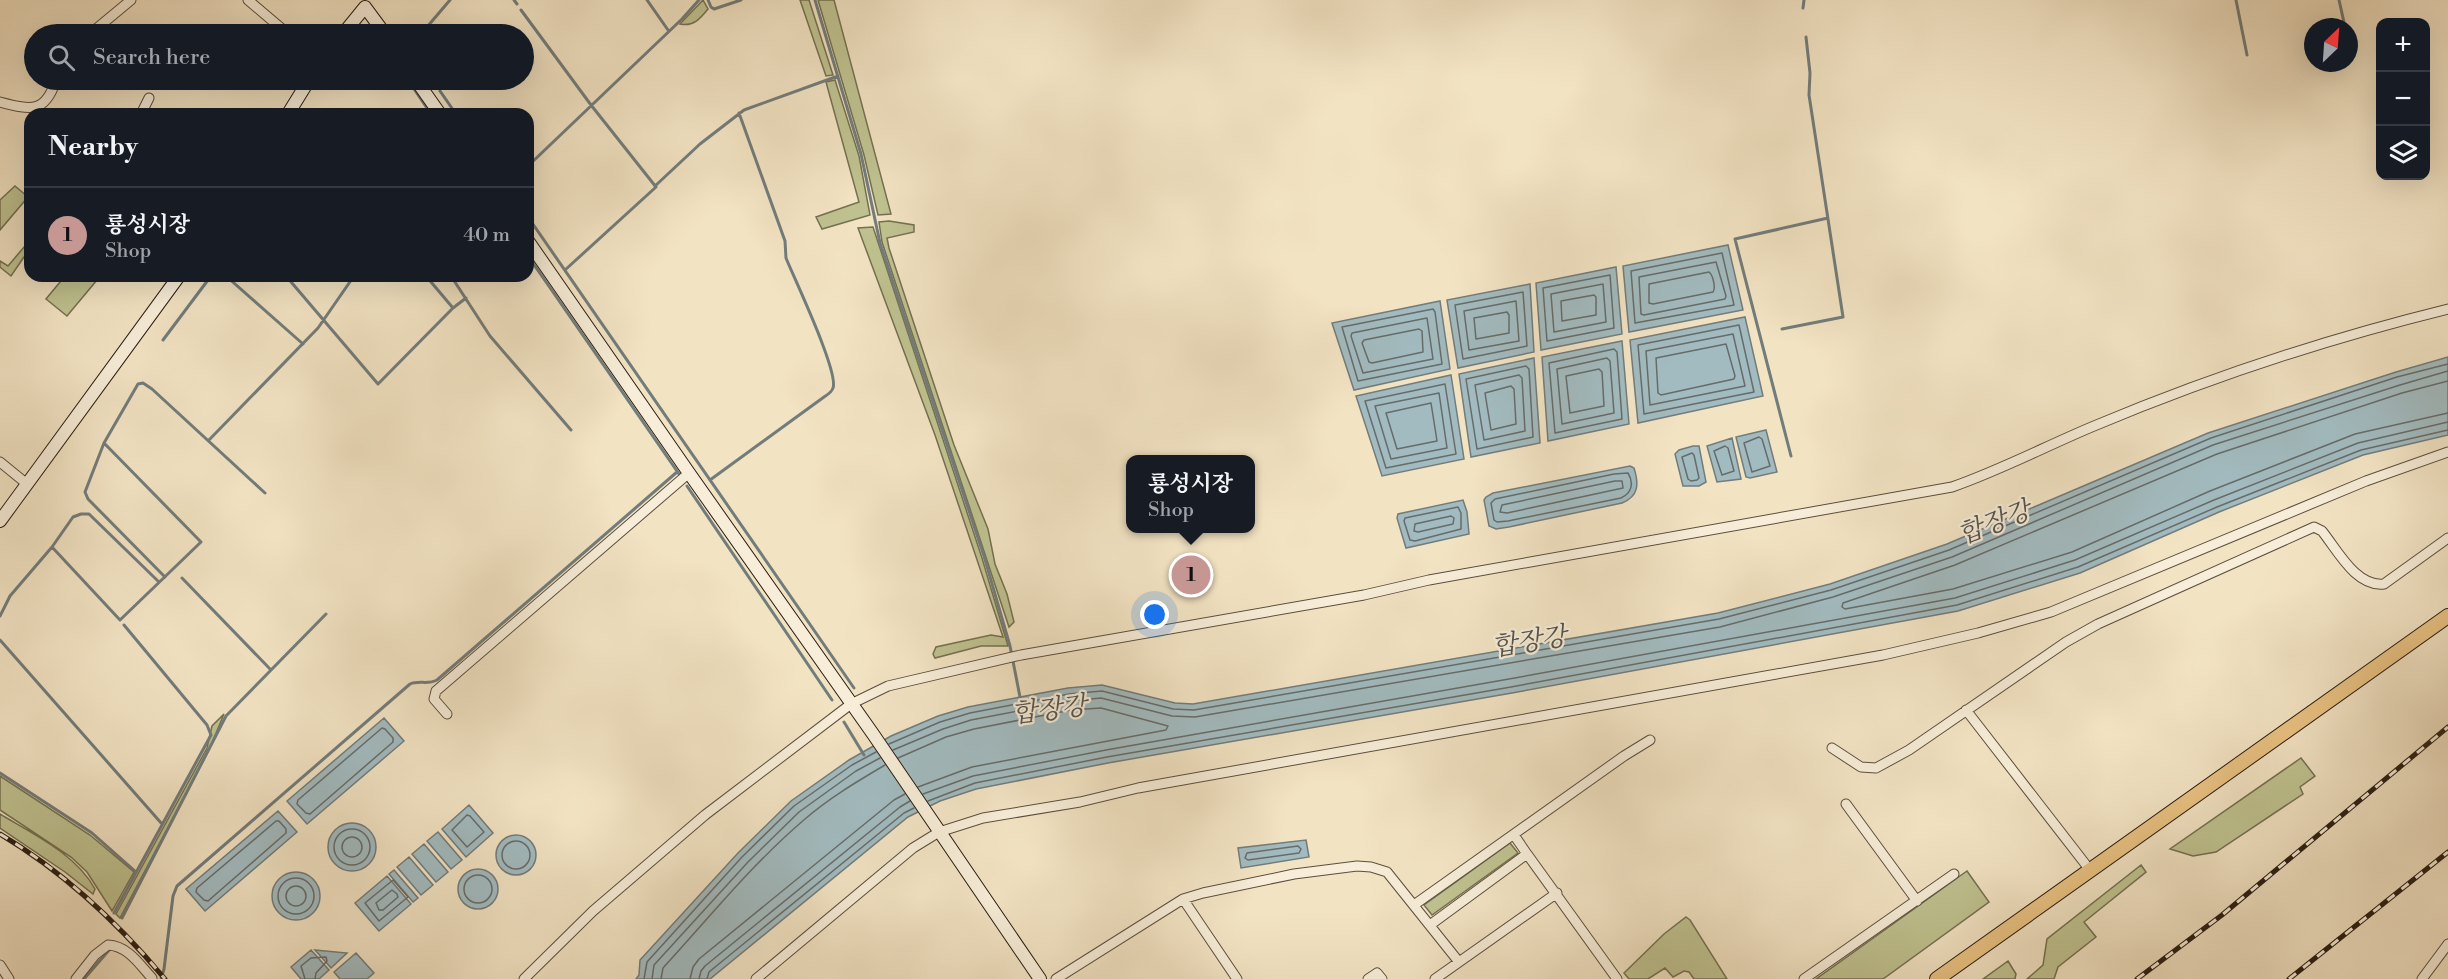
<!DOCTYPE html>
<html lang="en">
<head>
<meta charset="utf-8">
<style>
	body { margin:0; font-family:"Libre Bodoni","Noto Serif KR",serif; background:#242831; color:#f1f3f6 }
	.controls { position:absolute; right:18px; top:18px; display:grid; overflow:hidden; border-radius:12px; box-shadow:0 6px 24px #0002 }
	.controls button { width:54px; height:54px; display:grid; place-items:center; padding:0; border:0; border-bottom:2px solid #363941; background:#171b24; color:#f1f3f6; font:30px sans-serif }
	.compass { position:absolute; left:2304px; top:18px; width:54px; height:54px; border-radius:50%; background:#171b24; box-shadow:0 6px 24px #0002; rotate:25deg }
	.you { position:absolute; left:1155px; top:615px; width:21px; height:21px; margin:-15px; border:4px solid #fff; border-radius:50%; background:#1a73e8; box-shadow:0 0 0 9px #1a73e833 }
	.badge { display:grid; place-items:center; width:39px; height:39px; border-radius:50%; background:#c59692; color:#111; font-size:20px; font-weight:700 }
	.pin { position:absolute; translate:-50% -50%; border:3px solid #fff; box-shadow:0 2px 6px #0006 }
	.popup { position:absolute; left:1126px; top:455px; width:129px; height:78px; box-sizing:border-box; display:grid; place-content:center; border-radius:12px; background:#171b24; filter:drop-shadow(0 2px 4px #0005); font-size:20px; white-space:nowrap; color:#9ea1a6 }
	.popup b { font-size:22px; color:#f1f3f6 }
	.popup::after { content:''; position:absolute; left:50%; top:100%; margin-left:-12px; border:12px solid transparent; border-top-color:#171b24 }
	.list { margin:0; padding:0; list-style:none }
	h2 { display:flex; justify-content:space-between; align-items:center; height:78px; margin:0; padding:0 24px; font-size:26px }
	h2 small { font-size:20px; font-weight:400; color:#9ea1a6 }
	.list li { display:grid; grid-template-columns:39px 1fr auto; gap:18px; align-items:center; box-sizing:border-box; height:96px; padding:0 24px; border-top:2px solid #363941 }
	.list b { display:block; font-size:22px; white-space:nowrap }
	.list p { margin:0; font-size:20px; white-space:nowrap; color:#9ea1a6 }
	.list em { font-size:20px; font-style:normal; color:#9ea1a6 }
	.icon { flex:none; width:33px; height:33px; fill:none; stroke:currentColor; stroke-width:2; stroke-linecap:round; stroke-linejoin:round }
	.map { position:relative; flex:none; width:2448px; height:979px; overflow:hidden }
	.search { position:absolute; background:#171b24; box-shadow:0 6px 24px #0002; left:24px; top:24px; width:510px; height:66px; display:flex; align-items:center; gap:15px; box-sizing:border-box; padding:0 21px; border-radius:33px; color:#9ea1a6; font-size:22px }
	.panel { position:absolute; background:#171b24; box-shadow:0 6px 24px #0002; left:24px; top:108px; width:510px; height:174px; border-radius:18px }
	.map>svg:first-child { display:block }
</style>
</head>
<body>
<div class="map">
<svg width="2448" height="979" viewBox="0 0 2448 979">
	<rect width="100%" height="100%" fill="#f2e3c3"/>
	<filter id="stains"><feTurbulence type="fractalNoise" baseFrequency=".00333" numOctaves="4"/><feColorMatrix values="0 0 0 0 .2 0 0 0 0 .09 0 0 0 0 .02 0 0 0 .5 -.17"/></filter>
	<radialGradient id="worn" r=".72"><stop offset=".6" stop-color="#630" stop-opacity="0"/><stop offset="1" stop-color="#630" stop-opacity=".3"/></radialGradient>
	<path fill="#bfc290" stroke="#747052" stroke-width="1.5" d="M703 0 708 9C700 19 693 27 680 24Z
		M800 0H809L833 75 826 76Z
		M818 0H834L891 214 878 215 864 155Z
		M835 80 859 156 870 215 822 229 816 217 859 202 826 82Z
		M15 186 28 197 0 230V200Z
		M889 221 914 225V232L887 238 889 248 954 445 988 529 995 564 1007 594 1014 622 1009 627 882 242 879 222Z
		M873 227 982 558 1008 646H981L935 658 933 654 936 647 991 635 1003 637 935 435 858 228Z
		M30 240V254L26 259 24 257 11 276 0 267V261L8 266Z
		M65 276H92L97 280 67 316 46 299Z
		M224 714 209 750 120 918 116 914 207 748 212 726Z
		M2301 758 2315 776 2300 787 2303 794 2216 852 2193 856 2170 849Z
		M0 776 90 835 134 872 112 911 87 872 71 857 0 810Z
		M0 814C33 834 76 854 95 889L93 894 65 872 0 828Z
		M1510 843 1518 853 1432 915 1424 905Z
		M2141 865 2146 872 2084 922 2096 937 2058 967 2054 979H2027L2043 965 2047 939Z
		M1967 871 1989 902 1883 979H1816Z
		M1686 917 1690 920 1727 979H1694L1689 972 1684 971 1673 977 1665 968 1648 979H1629L1624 973 1664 934Z
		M2008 961 2016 974 2015 979H1983Z"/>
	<path fill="#a2bbc0" stroke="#727c7b" stroke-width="1.5" d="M1728 245 1743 310 1629 332 1623 266Z
		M1616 267 1622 334 1541 350 1536 283Z
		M1530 284 1534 352 1458 368 1447 300Z
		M1440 301 1450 369 1354 390 1332 323Z
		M1745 317 1763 396 1638 423 1630 340Z
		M1622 341 1629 424 1548 441 1542 357Z
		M2448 357V435L2363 455 2219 512 2080 573 1958 611 1512 693 1108 763 976 789 940 801 908 817 710 979H636L639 975 640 960 738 853 791 801 849 760 891 736 938 716 968 707 1068 688 1102 685 1175 703 1193 704 1718 613 1830 584 1947 544 2208 433 2396 372Z
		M1534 358 1540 443 1471 457 1459 374Z
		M1451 375 1464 459 1382 476 1356 396Z
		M1766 430 1777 472 1750 478 1746 477 1736 437Z
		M1732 438 1741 479 1717 482 1707 446Z
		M1693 446H1699L1706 482 1699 486H1683L1675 454 1679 450Z
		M1630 466 1634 468C1639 484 1639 496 1622 503L1509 527 1496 529 1489 526 1484 500 1486 497 1493 493Z
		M1463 500 1467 512 1469 534 1406 548 1397 518 1398 514Z
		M384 718 404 741 307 824 287 801Z
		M469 805 493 833 466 857 442 829Z
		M278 811 297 832 205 911 186 889Z
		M328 847a24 24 0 1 1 48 0a24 24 0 1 1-48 0Z
		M438 832 462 860 451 869 427 841Z
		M496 855a20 20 0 1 1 40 0a20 20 0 1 1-40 0Z
		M1306 840 1309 857 1241 868 1238 848Z
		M424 844 448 872 436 882 412 854Z
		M409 857 433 885 421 895 397 867Z
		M458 889a20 20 0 1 1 40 0a20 20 0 1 1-40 0Z
		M394 870 418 898 413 902 389 874Z
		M272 896a24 24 0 1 1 48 0a24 24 0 1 1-48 0Z
		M387 876 411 904 379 931 355 903Z
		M311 950 329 970 319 979H301L291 967Z
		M315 950 347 953 331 968Z
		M356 953 374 973 367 979H340L334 972Z"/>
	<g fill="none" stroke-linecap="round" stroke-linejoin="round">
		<path stroke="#666c6a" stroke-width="1.5" d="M1722 253 1734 305 1635 323 1631 271Z
			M1716 262 1726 296 1725 299 1644 315 1641 314 1639 277Z
			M1709 272C1713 275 1716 288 1713 292L1653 304 1649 303V284Z
			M1610 275 1614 328 1547 341 1543 288Z
			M1603 284 1606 322 1554 332 1551 294Z
			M1523 292 1527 346 1463 359 1455 305Z
			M1594 295 1596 297V315L1562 321 1561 301Z
			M1516 301 1519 341 1469 350 1464 311Z
			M1433 309 1435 312 1442 364 1358 381 1342 327Z
			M1507 312 1509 315V333L1476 339 1474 318Z
			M1427 318 1433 359 1363 373 1351 336 1352 333Z
			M1739 325 1754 392 1644 414 1638 345Z
			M1419 329 1422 331 1423 352 1372 363 1369 362 1362 343 1364 340Z
			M1733 334 1745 386 1650 405 1646 351Z
			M1726 344 1735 376 1734 379 1661 395 1658 393 1656 358Z
			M1614 349 1617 352 1622 419 1555 433 1549 363Z
			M1607 358 1610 361 1614 413 1562 424 1557 369Z
			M1526 366 1529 369 1533 437 1477 449 1466 379Z
			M1599 369 1602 372 1604 406 1570 413 1566 376Z
			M1519 375 1522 378 1525 431 1484 440 1475 385Z
			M2448 381 2402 393 2217 454 1955 565 1843 603 1842 607 1845 609 1953 589 2072 552 2210 491 2355 434 2448 413
			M1445 384 1456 454 1386 468 1365 401Z
			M1511 386 1514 389 1516 424 1491 430 1485 393Z
			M1439 393 1447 448 1391 459 1375 406Z
			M1431 403 1437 441 1397 449 1386 413Z
			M1759 437 1762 439 1770 466 1752 472 1744 443Z
			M1725 446 1728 448 1734 471 1722 475 1714 451Z
			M1692 453 1694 455 1699 478 1697 480 1691 481 1688 479 1682 457Z
			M1628 473C1634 483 1632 493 1621 498L1508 521 1497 522 1494 520 1491 503 1495 499 1614 474Z
			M1615 481H1622L1623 488 1507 513 1500 512 1502 505Z
			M1458 507 1461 513V529L1415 541 1410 540 1404 521 1405 518Z
			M1451 516 1454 518 1453 524 1418 532 1414 531 1415 524Z
			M382 728 385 729 393 738V742L310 814 306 813 297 804 298 800Z
			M889 744 940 722 970 713 1069 694 1102 691 1173 709 1194 710 1719 619 1831 590 1949 550 2211 438 2397 377 2448 364
			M893 750 943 729 971 720 1070 701 1101 698 1172 716 1195 717 1720 627 1833 597 1952 557 2213 445 2400 385 2448 371
			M898 758 946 737 974 729 1071 710 1101 708 1168 726 1166 730 972 767 918 787
			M923 794 973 776 1106 750 1509 679 1955 598 2075 560 2214 500 2358 443 2448 422
			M928 801 975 783 1107 757 1511 687 1957 605 2078 567 2217 507 2361 450 2448 430
			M467 815 470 816 484 832 467 847 452 830Z
			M276 821H279L286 829V833L208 901 204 900 196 892 197 888Z
			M334 847a18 18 0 1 1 36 0a18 18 0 1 1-36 0Z
			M342 847a10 10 0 1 1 20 0a10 10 0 1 1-20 0Z
			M502 855a14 14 0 1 1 28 0a14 14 0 1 1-28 0Z
			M1298 846 1301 849 1299 853 1248 860 1245 858 1247 853Z
			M464 889a14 14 0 1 1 28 0a14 14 0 1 1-28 0Z
			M278 896a18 18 0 1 1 36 0a18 18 0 1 1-36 0Z
			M393 880 408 897 379 921 365 903Z
			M286 896a10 10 0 1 1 20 0a10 10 0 1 1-20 0Z
			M392 890 397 894 398 897 383 910H379L376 903Z
			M305 979 301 966 311 958 326 957 327 961 316 973 315 979
			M644 979 647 962 742 857 794 806 852 765 876 752
			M652 979 654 965 748 862 799 812 856 771 880 758
			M661 979 663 968C709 918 753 863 805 819 829 798 858 781 885 765
			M690 979 693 967 699 959 894 800 905 794
			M699 979 701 971 705 966 900 807 910 801
			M707 979 709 972 904 813 914 808"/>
		<path stroke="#727c7b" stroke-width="3" d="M514 0 517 4
			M647 0 668 30
			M708 0 711 7 714 9 741 0
			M815 0 861 154 880 243 984 556 1010 646 1020 697
			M2236 0 2247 55
			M2339 0 2345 27
			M1803 8 1804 0
			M521 10 591 105 656 187 565 270
			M421 34 450 0
			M2349 41 2352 53
			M408 80 431 114
			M432 80 437 86
			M440 91 456 114
			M528 166 682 19 699 0
			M655 186 700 144 744 110 838 76
			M528 217 854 688
			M528 256 679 474
			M226 276 303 344
			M286 276 378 384 453 308 466 298
			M426 276 453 308
			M451 276 490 336 571 430
			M1782 329 1843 317 1809 95 1810 73 1806 37
			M163 340 211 276
			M209 440 318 328 354 276
			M104 443 201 542 120 620
			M1791 456 1735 239 1828 218
			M710 480 824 397C827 395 832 392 833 388 839 372 794 278 786 258L785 241 739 113
			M687 486 832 700
			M52 547 120 620
			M165 577 88 499 85 492 104 443 138 384 143 383 152 389 265 493
			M182 578 271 670
			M0 616 10 596 52 547 73 517 81 514H89L159 582
			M0 640 162 824
			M844 722 864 755
			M0 773 92 833 136 872
			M114 913 211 735 207 725 124 625
			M122 918 226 716 326 614
			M84 979 110 949
			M161 979 164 969 173 896 177 886 410 684C419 680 428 685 437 680L677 472"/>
		<defs>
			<path id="street" d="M248 0 288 34
				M90 34 131 0
				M0 102C31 110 45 114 56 80
				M141 114 149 98
				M0 462 27 484
				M1966 710 2090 870
				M447 714 434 699 436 691 689 473
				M1832 748 1861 767 1876 768 1909 750 2066 642 2098 624 2314 527 2322 531C2338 551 2356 587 2384 584L2448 538
				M1846 804 1917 901
				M1514 835 1527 854
				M1183 899 1237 979
				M1414 905 1624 756 1650 740
				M1430 925 1527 854 1617 979
				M0 965 9 979
				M76 979 95 955 108 945C128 946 139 964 152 978
				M524 979 593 911 705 815 851 704 888 686 1021 655 1364 595 1429 580 1952 487C2001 470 2046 446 2094 426 2206 379 2330 338 2448 309
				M756 979 913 848 939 832 983 818 1080 802 1138 788 1883 655 1978 633 2051 612 2366 481 2448 452
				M1056 979 1183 899 1203 893 1294 874 1357 866 1371 867 1387 872 1459 962
				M1368 979 1377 973 1382 979
				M1435 979 1557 893
				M1804 979 1954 874
				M2422 979 2448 944"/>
			<path id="secondary" d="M343 34 365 7 385 34
				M416 80 440 114
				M288 114 309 80
				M528 241 689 473 873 734 1040 979
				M0 521 179 276"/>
			<path id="primary" d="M1937 979 2448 616"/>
		</defs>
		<use href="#street" stroke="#5b4e3f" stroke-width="11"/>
		<use href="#secondary" stroke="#291d13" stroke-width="14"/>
		<use href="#primary" stroke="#291d13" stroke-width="16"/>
		<use href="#street" stroke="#f7edd8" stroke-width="9"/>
		<use href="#secondary" stroke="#f7edd8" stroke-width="12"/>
		<use href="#primary" stroke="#e9c282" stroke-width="14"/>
		<defs>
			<path id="rail" d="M0 834C64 872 118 923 165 979
				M2137 979 2222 915 2448 727
				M2289 979 2448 852"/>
		</defs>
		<use href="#rail" stroke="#291d13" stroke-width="5"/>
		<use href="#rail" stroke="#f7edd8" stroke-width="3" stroke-dasharray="9" stroke-linecap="butt"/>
	</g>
	<g text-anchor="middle" stroke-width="4.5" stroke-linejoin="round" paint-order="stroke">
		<g font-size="26" font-style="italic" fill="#535450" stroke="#f7edd8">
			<text transform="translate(1994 522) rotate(-21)" y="9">합장강</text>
			<text transform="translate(1529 641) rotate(-9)" y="9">합장강</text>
			<text transform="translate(1049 709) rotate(-7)" y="9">합장강</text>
		</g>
	</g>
	<rect width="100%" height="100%" filter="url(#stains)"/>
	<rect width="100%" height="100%" fill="url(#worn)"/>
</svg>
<div class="controls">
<button>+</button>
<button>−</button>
<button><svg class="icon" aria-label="layers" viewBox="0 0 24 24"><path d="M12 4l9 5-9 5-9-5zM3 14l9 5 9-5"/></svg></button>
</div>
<svg class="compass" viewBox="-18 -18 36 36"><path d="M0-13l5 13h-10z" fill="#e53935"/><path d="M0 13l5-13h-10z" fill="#9ea1a6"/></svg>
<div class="you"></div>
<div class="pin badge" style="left:1191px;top:575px">1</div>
<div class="popup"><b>룡성시장</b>Shop</div>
<div class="search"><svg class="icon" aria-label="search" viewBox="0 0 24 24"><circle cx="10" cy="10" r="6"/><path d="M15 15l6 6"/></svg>Search here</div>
<section class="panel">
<h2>Nearby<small></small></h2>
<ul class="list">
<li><span class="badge">1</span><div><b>룡성시장</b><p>Shop</p></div><em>40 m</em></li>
</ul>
</section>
</div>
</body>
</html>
